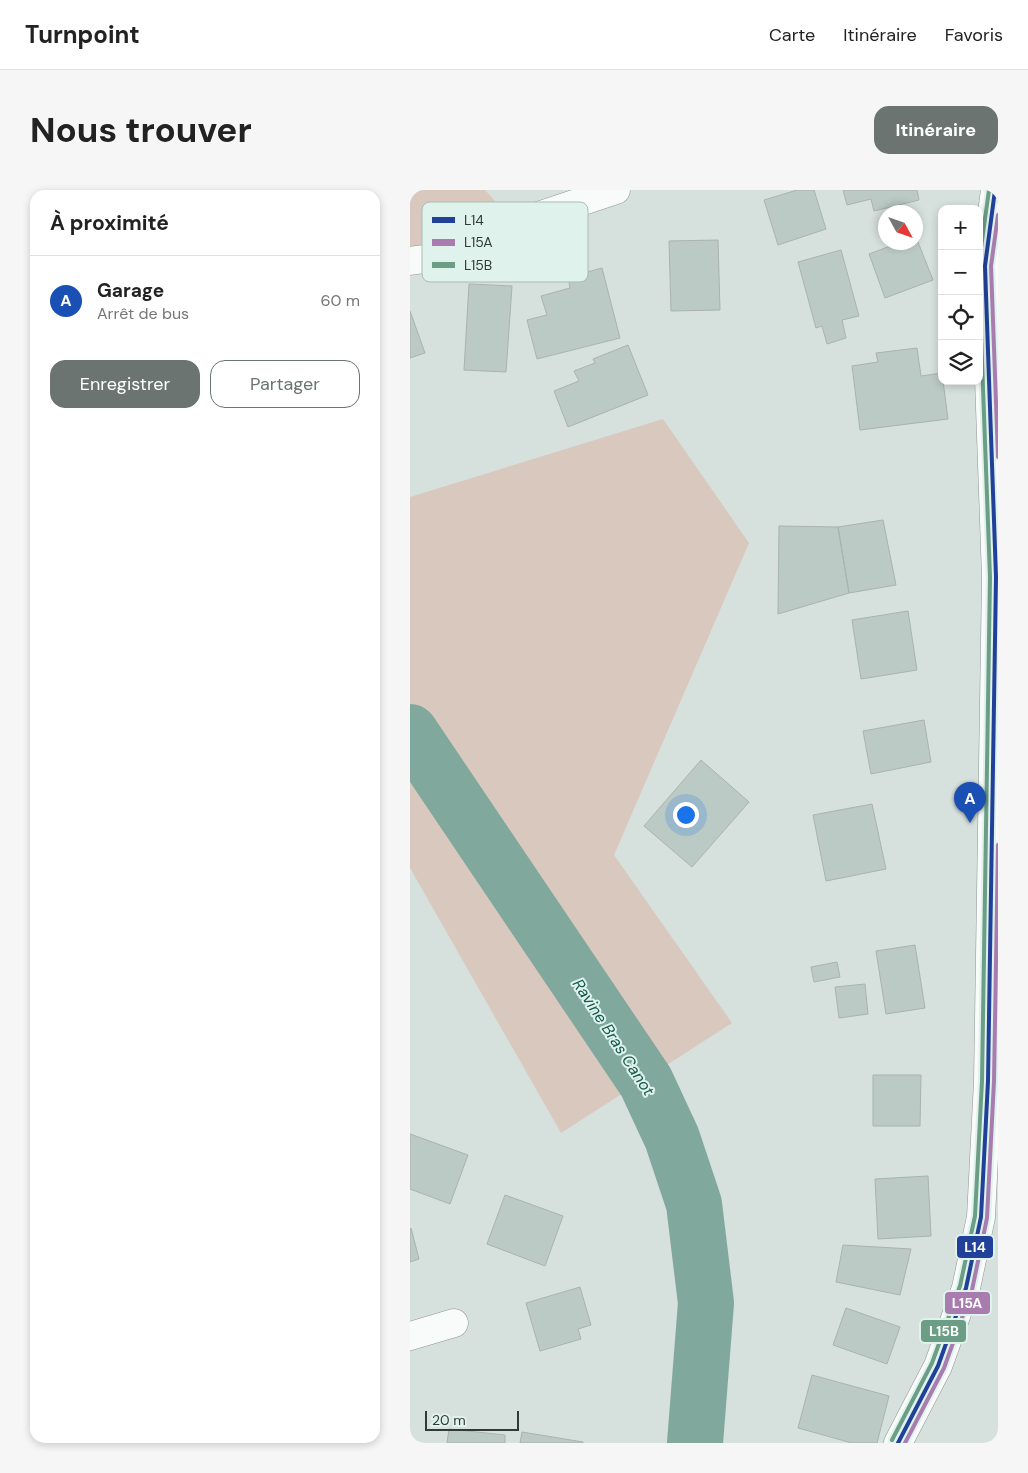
<!DOCTYPE html>
<html lang="fr">
<head>
<meta charset="utf-8">
<style>
	body { margin:0; font-family:"DM Sans",sans-serif; background:#f6f6f6; color:#222 }
	.controls { position:absolute; right:15px; top:15px; display:grid; overflow:hidden; border-radius:10px; box-shadow:0 2px 8px #0003 }
	.controls button { width:45px; height:45px; display:grid; place-items:center; padding:0; border:0; border-bottom:1px solid #e0e0e0; background:#fff; color:#222; font:25px sans-serif }
	.compass { position:absolute; left:468px; top:15px; width:45px; height:45px; border-radius:50%; background:#fff; box-shadow:0 2px 8px #0003; rotate:130deg }
	.scale { position:absolute; left:15px; bottom:12px; width:94px; box-sizing:border-box; padding-left:5px; border:2px solid #323a37; border-top:0; font-size:14px; line-height:18px; white-space:nowrap; color:#323a37; -webkit-text-stroke:4px #dff2ec; paint-order:stroke }
	.you { position:absolute; left:275px; top:624px; width:18px; height:18px; margin:-12px; border:4px solid #fff; border-radius:50%; background:#1a73e8; box-shadow:0 0 0 8px #1a73e833 }
	.badge { display:grid; place-items:center; width:32px; height:32px; border-radius:50%; background:#6b7471; color:#fff; font-size:16px; font-weight:700 }
	.pin { position:absolute; translate:-50% -41px; filter:drop-shadow(0 1px 2px #0008) }
	.pin::after { content:''; position:absolute; top:26px; width:18px; height:15px; background:inherit; clip-path:polygon(0 0,100% 0,50% 100%) }
	.list { margin:0; padding:0; list-style:none }
	h2 { display:flex; justify-content:space-between; align-items:center; height:65px; margin:0; padding:0 20px; font-size:21px }
	h2 small { font-size:16px; font-weight:400; color:#767676 }
	.list li { display:grid; grid-template-columns:32px 1fr auto; gap:15px; align-items:center; box-sizing:border-box; height:90px; padding:0 20px; border-top:1px solid #e0e0e0 }
	.list b { display:block; font-size:19px; white-space:nowrap }
	.list p { margin:0; font-size:16px; white-space:nowrap; color:#767676 }
	.list em { font-size:16px; font-style:normal; color:#767676 }
	.actions { display:flex; gap:10px; padding:15px 20px }
	.actions a { flex:1; padding:11px 0; border:1px solid #6b7471; border-radius:15px; text-align:center; font-size:18px; color:#6b7471 }
	.actions .main { background:#6b7471; color:#fff }
	.icon { flex:none; width:28px; height:28px; fill:none; stroke:currentColor; stroke-width:2; stroke-linecap:round; stroke-linejoin:round }
	.map { position:relative; flex:none; width:588px; height:1253px; overflow:hidden; border-radius:15px }
	header { display:flex; align-items:center; gap:30px; box-sizing:border-box; height:70px; padding:0 25px; background:#fff; border-bottom:1px solid #e0e0e0 }
	header strong { font-size:24px }
	nav { display:flex; gap:28px; margin-inline-start:auto; font-size:18px }
	.intro { display:flex; align-items:center; justify-content:space-between; box-sizing:border-box; height:120px; padding:0 30px }
	h1 { margin:0; font-size:35px }
	.button { padding:12px 22px; border-radius:15px; background:#6b7471; color:#fff; font-size:18px; font-weight:700 }
	main { display:flex; gap:30px; padding:0 30px }
	aside { flex:1; background:#fff; border-radius:15px; box-shadow:0 2px 8px #0003 }
	.map>svg:first-child { display:block }
</style>
</head>
<body>
<header>
<strong>Turnpoint</strong>
<nav><a>Carte</a><a>Itinéraire</a><a>Favoris</a></nav>
</header>
<div class="intro"><h1>Nous trouver</h1><a class="button">Itinéraire</a></div>
<main>
<aside>
<h2>À proximité<small></small></h2>
<ul class="list">
<li><span class="badge" style="background:#1a4fb4">A</span><div><b>Garage</b><p>Arrêt de bus</p></div><em>60 m</em></li>
</ul>
<div class="actions"><a class="main">Enregistrer</a><a>Partager</a></div>
</aside>
<div class="map">
<svg width="588" height="1253" viewBox="0 0 588 1253">
	<rect width="100%" height="100%" fill="#d6e0dd"/>
	<path fill="#d9c8be" d="M0 0H75L94 21 0 66Z
		M253 229 339 353 204 665 322 833 151 943 0 678V307Z"/>
	<g fill="none" stroke-linecap="round" stroke-linejoin="round">
		<path stroke="#81a89d" stroke-width="56" d="M0 542 236 892 262 948 284 1014 296 1113 285 1253"/>
	</g>
	<path fill="#bbcac5" stroke="#abb2b0" d="M387 0H404L416 39 368 55 354 10Z
		M433 0H507L509 10 464 21 461 9 437 15Z
		M506 47 523 90 475 108 459 64 491 52H506Z
		M308 50 310 120 261 121 259 51Z
		M431 60 449 126 432 130 436 148 417 154 412 136 406 138 388 72Z
		M192 78 210 148 127 169 117 130 137 125 131 106 160 98 158 87Z
		M59 94 102 96 96 182 54 180Z
		M0 121 15 163 0 168Z
		M218 155 238 205 158 237 144 201 169 191 164 181 185 173 183 169Z
		M507 158 511 186 532 183 538 229 450 240 442 176 468 172 466 163Z
		M473 330 486 395 439 403 428 337Z
		M369 336 428 337 439 403 368 424Z
		M498 421 507 480 451 489 442 430Z
		M514 530 521 572 461 584 453 541Z
		M291 570 339 612 282 677 234 636Z
		M462 614 476 679 416 691 403 625Z
		M505 755 515 818 476 824 466 761Z
		M427 772 430 787 404 792 401 777Z
		M455 794 458 824 429 828 425 797Z
		M463 885H511L510 936H463Z
		M0 944 58 965 40 1014 0 999Z
		M518 986 521 1046 468 1049 465 989Z
		M95 1005 153 1026 135 1076 77 1054Z
		M1 1038 9 1069 0 1072V1039Z
		M433 1055 501 1059 490 1105 426 1092Z
		M170 1097 181 1135 168 1139 171 1149 130 1161 116 1113Z
		M436 1118 490 1137 477 1174 423 1155Z
		M402 1185 479 1206 467 1253H442L388 1238Z
		M39 1239 95 1245V1253H37Z
		M112 1242 173 1252V1253H110Z"/>
	<g fill="none" stroke-linecap="round" stroke-linejoin="round">
		<defs>
			<path id="street" d="M0 71 21 68 95 37 206 0
				M0 1146 44 1133"/>
			<path id="secondary" d="M488 1253 528 1176 556 1098 571 1027 578 891 586 387 575 76 585 0"/>
		</defs>
		<use href="#street" stroke="#8e9693" stroke-width="29"/>
		<use href="#secondary" stroke="#8e9693" stroke-width="29"/>
		<use href="#street" stroke="#f9fafa" stroke-width="28"/>
		<use href="#secondary" stroke="#f9fafa" stroke-width="28"/>
		<defs>
			<path id="bus-1" d="M488 1253 528 1176 556 1098 571 1027 578 891 586 387 575 76 585 0"/>
			<path id="bus-2" d="M588 25 581 76 588 267
				M495 1253 534 1178 562 1100 577 1028 584 891 588 655"/>
			<path id="bus-3" d="M569 72 579 0
				M482 1250 522 1173 550 1096 565 1026 572 891 580 387 569 90"/>
		</defs>
		<use href="#bus-1" stroke="#dff2ec" stroke-width="8"/>
		<use href="#bus-2" stroke="#dff2ec" stroke-width="8"/>
		<use href="#bus-3" stroke="#dff2ec" stroke-width="8"/>
		<use href="#bus-1" stroke="#21409a" stroke-width="4"/>
		<use href="#bus-2" stroke="#a87cae" stroke-width="4"/>
		<use href="#bus-3" stroke="#6c9d85" stroke-width="4"/>
	</g>
	<g text-anchor="middle" stroke-width="4" stroke-linejoin="round" paint-order="stroke">
		<g font-size="16" font-style="italic" fill="#14594b" stroke="#dff2ec">
			<text transform="translate(204 847) rotate(57)" y="6">Ravine Bras Canot</text>
		</g>
	</g>
	<rect x="12" y="12" width="166" height="80" rx="8" fill="#dff2ec" stroke="#abbbb6" stroke-width="1"/>
	<rect x="22" y="27" width="23" height="6" fill="#21409a"/>
	<rect x="22" y="49" width="23" height="7" fill="#a87cae"/>
	<rect x="22" y="72" width="23" height="6" fill="#6c9d85"/>
	<g font-size="14" fill="#323a37">
		<text x="54" y="35">L14</text>
		<text x="54" y="57">L15A</text>
		<text x="54" y="80">L15B</text>
	</g>
	<g stroke="#dff2ec" stroke-width="2">
		<rect x="546" y="1045" width="38" height="24" rx="5" fill="#21409a"/>
		<rect x="534" y="1101" width="47" height="24" rx="5" fill="#a87cae"/>
		<rect x="510" y="1129" width="47" height="24" rx="5" fill="#6c9d85"/>
	</g>
	<g font-size="14" text-anchor="middle" font-weight="bold" fill="#fff">
		<text x="565" y="1062">L14</text>
		<text x="557" y="1118">L15A</text>
		<text x="534" y="1146">L15B</text>
	</g>
</svg>
<div class="controls">
<button>+</button>
<button>−</button>
<button><svg class="icon" aria-label="locate" viewBox="0 0 24 24"><circle cx="12" cy="12" r="6"/><path d="M12 2v4M12 18v4M2 12h4M18 12h4"/></svg></button>
<button><svg class="icon" aria-label="layers" viewBox="0 0 24 24"><path d="M12 4l9 5-9 5-9-5zM3 14l9 5 9-5"/></svg></button>
</div>
<svg class="compass" viewBox="-18 -18 36 36"><path d="M0-13l5 13h-10z" fill="#e53935"/><path d="M0 13l5-13h-10z" fill="#767676"/></svg>
<div class="scale">20 m</div>
<div class="you"></div>
<div class="pin badge" style="left:560px;top:633px;background:#1a4fb4">A</div>
</div>
</main>
</body>
</html>
